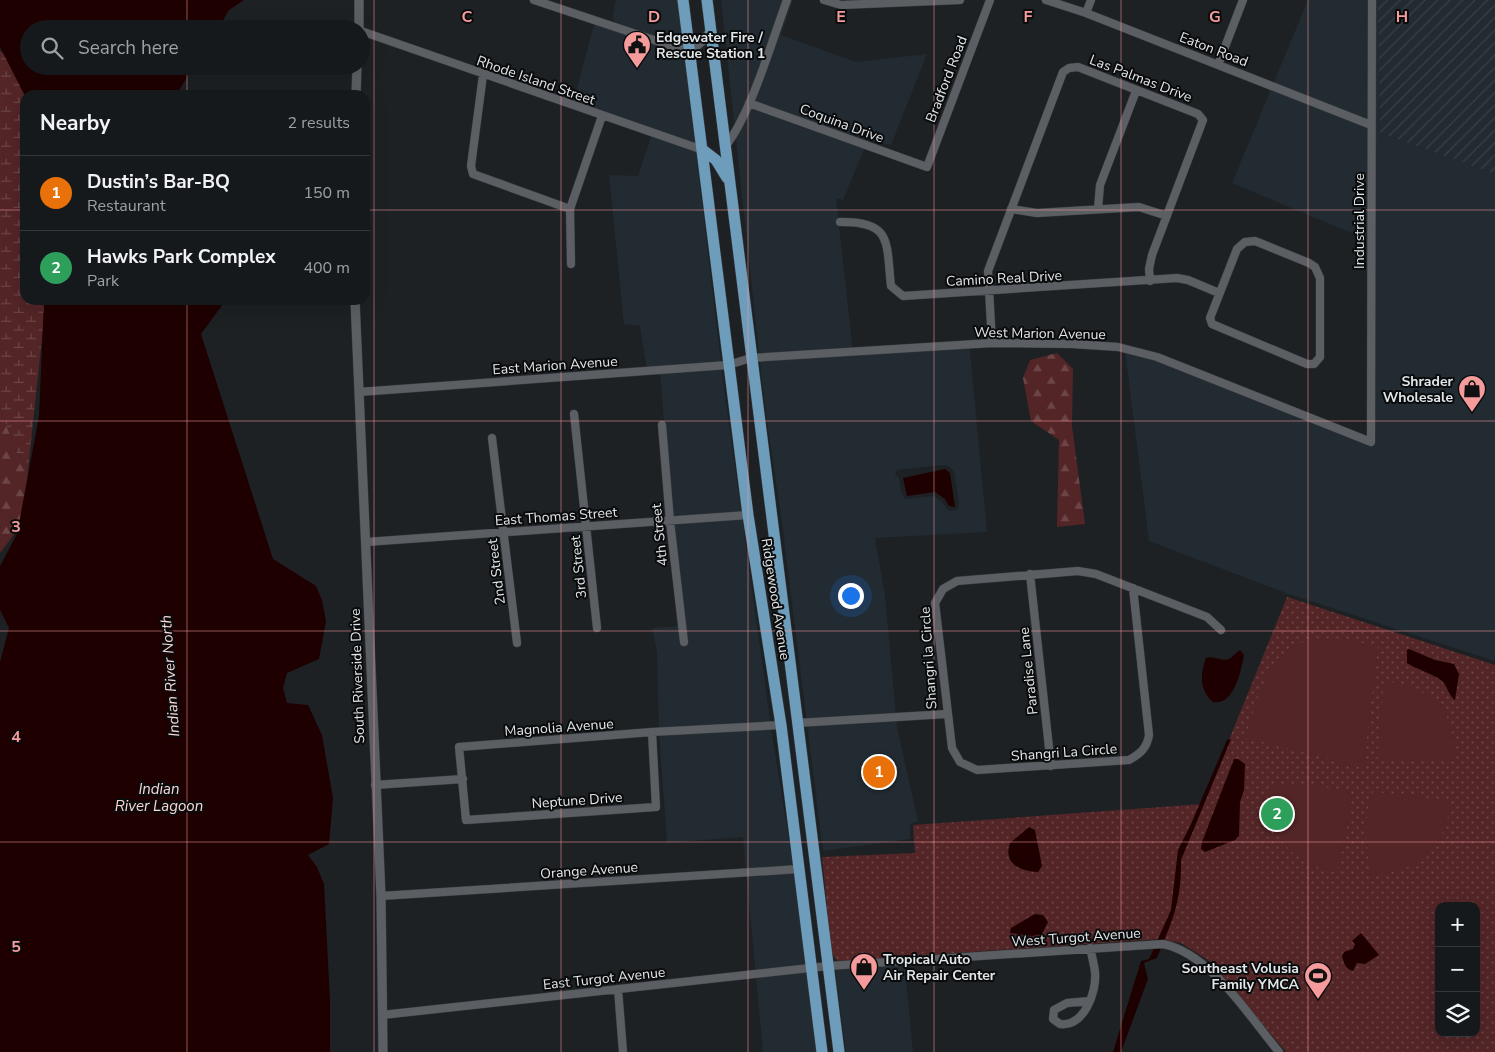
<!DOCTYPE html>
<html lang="en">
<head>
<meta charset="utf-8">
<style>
	body { margin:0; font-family:"Nunito Sans",sans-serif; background:#232628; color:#f1f3f6 }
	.controls { position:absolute; right:15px; bottom:15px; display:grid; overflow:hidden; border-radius:10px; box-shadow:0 5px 20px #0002 }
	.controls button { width:45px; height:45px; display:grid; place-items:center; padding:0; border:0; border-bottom:1px solid #35383a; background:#16191b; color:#f1f3f6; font:25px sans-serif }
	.you { position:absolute; left:850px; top:595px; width:18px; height:18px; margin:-12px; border:4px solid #fff; border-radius:50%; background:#1a73e8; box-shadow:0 0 0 8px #1a73e833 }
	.badge { display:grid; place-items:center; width:32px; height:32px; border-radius:50%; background:#0f766e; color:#fff; font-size:16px; font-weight:700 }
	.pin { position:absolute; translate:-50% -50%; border:2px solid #fff; box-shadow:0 1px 5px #0006 }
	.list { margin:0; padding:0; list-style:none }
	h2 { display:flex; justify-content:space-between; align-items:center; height:65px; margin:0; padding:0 20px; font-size:21px }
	h2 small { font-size:16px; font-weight:400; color:#9ea0a3 }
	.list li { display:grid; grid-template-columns:32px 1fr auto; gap:15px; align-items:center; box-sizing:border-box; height:75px; padding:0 20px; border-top:1px solid #35383a }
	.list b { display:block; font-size:19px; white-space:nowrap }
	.list p { margin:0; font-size:16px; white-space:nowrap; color:#9ea0a3 }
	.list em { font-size:16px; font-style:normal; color:#9ea0a3 }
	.icon { flex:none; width:28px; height:28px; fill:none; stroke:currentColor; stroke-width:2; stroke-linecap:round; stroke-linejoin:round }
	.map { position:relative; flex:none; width:1495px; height:1052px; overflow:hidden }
	.search { position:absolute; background:#16191b; box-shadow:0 5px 20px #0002; left:20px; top:20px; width:350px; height:55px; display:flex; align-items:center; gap:12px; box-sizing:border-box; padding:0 18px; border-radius:28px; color:#9ea0a3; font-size:19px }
	.panel { position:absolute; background:#16191b; box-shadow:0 5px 20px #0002; left:20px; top:90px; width:350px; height:215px; border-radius:15px }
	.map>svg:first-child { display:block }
</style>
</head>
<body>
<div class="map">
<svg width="1495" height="1052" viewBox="0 0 1495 1052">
	<defs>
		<pattern id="industrial-furrows" width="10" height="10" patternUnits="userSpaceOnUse" patternTransform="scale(1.25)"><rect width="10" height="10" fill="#222b32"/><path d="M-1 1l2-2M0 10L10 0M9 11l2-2" fill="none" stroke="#374046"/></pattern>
		<pattern id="forest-firs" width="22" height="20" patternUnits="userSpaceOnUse" patternTransform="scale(1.25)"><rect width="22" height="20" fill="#532527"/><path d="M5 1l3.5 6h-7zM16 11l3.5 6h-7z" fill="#6c4546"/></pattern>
		<pattern id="wetland-marsh" width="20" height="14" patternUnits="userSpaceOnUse" patternTransform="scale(1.25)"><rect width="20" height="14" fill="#532527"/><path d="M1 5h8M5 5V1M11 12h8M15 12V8" fill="none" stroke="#6c4546"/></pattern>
		<pattern id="park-dots" width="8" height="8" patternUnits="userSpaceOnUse" patternTransform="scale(1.25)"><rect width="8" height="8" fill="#532527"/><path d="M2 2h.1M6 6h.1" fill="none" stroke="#6c4546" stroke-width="1.8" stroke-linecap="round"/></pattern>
	</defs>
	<rect width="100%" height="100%" fill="#1d2124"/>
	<path fill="#222b32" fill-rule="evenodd" d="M616 0H678L723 380 772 734 795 878 818 1052H763L743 837 667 843 659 732 657 652 652 628 680 626 660 370 647 371 640 326 624 324 609 175 638 176 652 134 573 103 596 17 614 24 613 14Z
		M721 0H793L781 35 856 62 927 54 891 145 868 140 843 200 836 198 853 351 969 341 987 532 875 538 885 595 897 727 918 821 910 824V839L823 851 782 523 765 408ZM943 465 949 466 954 472 959 502 958 509 952 511 948 510 942 502 934 496 905 499 901 492 899 478 895 475 897 470Z
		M1308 0H1378L1380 133 1495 174V661L1286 593 1149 541 1124 343 1231 387 1370 437 1366 239 1232 183Z
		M904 959 913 1052H846L834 962Z"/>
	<path fill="url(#industrial-furrows)" d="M1378 0H1495V174L1380 133Z"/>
	<path fill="url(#forest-firs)" d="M1057 353 1073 369 1072 426 1085 524 1057 527 1059 440 1031 421 1023 378 1030 360Z
		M0 407 17 454 28 470 27 489 18 529 0 553Z"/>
	<path fill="url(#wetland-marsh)" d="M0 51 6 55 25 95V300H46L28 470 17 454 0 407Z"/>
	<path fill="url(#park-dots)" fill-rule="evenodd" d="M1287 597 1495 665V1052H1286L1208 960 1181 943 1161 939 838 961 834 957 831 947 822 857 915 853 913 825 1203 804ZM1439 906H1476V1033H1439Z"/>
	<path fill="#532527" d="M1320 638 1342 639 1378 646 1364 763 1355 768 1324 757 1246 738C1248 723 1254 709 1259 694 1273 662 1283 644 1320 638Z
		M1384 681C1433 688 1458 711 1453 761H1383L1377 757Z
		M1269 786H1312L1347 790 1352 796 1346 834 1337 872C1294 866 1262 831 1269 786Z
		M1373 792 1410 795 1450 802C1447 848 1415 875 1370 874L1366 832 1369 797Z"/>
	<path fill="#1f0001" d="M0 0H244L229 10 218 29H29V66H194L176 95 25 96 0 47Z
		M44 300H226L201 334 273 559 316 586 322 600 326 621 319 659 287 673 283 688 287 703 308 705 322 735 333 798 329 844 308 855 317 867 324 884 330 1000V1052H0V662L9 628 0 610V566L17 534 39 416Z
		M945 469 950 473 955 507 949 506 945 499 935 492 907 496 903 478Z
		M1409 649 1435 660 1454 664 1459 674 1455 700C1448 695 1448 686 1441 680 1431 673 1418 670 1407 663V650Z
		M1240 650 1244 655C1241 671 1234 706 1213 702 1199 690 1200 674 1206 658 1214 655 1221 662 1229 659 1233 657 1236 652 1240 650Z
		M1231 739 1181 860C1182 900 1172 922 1157 958L1144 963 1148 979 1121 1052H1113L1141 961 1149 959 1171 910 1178 850 1191 824 1227 740Z
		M1234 759H1238L1245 764 1244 790 1240 802 1239 836 1235 840 1205 852 1201 849 1202 842Z
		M1029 827 1035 830 1042 866 1038 872C1020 871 1003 864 1010 843Z
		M1035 914 1043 915 1048 922 1042 934 1032 936 1010 933 1011 928Z
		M1361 933 1379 955 1365 964 1357 963 1353 971C1345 969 1344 963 1342 956L1344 952 1353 949 1355 944 1352 941Z"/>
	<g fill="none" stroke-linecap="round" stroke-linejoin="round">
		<defs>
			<path id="minor" d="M534 0 690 52 703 41 711 29
				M824 0 841 5 960 0
				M1046 0 1086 13 1371 125
				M1086 13 1091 0
				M361 31 703 150
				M1218 65 1243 0
				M483 75 471 166 473 174 570 209
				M749 103 927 167 990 0
				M725 147C752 112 771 43 787 0
				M1011 209 1037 213 1139 207 1167 216
				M1098 209 1100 185 1136 91
				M840 222C893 221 886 243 891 286L903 296 1177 278 1188 280 1219 293
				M1255 241 1309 263 1315 267 1320 278V357L1314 364H1307L1212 324 1210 318 1237 249 1245 242Z
				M571 264 570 209 602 116
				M992 343 988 271 1063 72 1069 68 1078 67 1198 114 1203 120 1152 255 1149 269 1150 281
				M359 392 728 365 751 358 992 343 1072 344 1118 347 1157 357 1371 442 1372 0
				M574 414 597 628
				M662 425 670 521 684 642
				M492 438 517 643
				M366 542 748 515
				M1030 574 1051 766
				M1133 588 1149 735C1147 748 1140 754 1129 760L977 770 960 762 952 748 935 603 943 589 957 581 1078 571 1096 574 1207 617 1221 630
				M797 723 947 714
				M652 732 656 807 466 820 459 747 652 732 781 725
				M375 785 463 779
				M381 896 799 869
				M618 989 623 1052
				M1089 1001 1067 1003 1054 1010 1053 1019 1060 1024C1084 1027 1097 992 1095 972 1094 964 1092 956 1090 948
				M382 1015 828 966 1163 944C1211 954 1248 1015 1279 1052"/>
			<path id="tertiary" d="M359 29V0
				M356 95 357 66
				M355 300 381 896 383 1052"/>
			<path id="primary" d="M683 0 748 515 781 725 822 1052
				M707 0 839 1052
				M703 150 716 160 727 178"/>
		</defs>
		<use href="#minor" stroke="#383b3d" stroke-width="9"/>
		<use href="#tertiary" stroke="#383b3d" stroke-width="10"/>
		<use href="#primary" stroke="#383b3d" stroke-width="12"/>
		<use href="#minor" stroke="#5b5f63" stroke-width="8"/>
		<use href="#tertiary" stroke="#5b5f63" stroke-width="9"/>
		<use href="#primary" stroke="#6e9cbb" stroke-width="11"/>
	</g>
	<path fill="none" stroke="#f59b9c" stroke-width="1" stroke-opacity="0.55" d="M187 0V29M374 0V1052M561 0V1052M748 0V1052M934 0V1052M1121 0V1052M1308 0V1052M187 66V95M0 210H25M365 210H1495M187 300V1052M0 421H1495M0 631H1495M0 842H1495"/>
	<defs>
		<symbol id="civic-pin" viewBox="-11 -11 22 30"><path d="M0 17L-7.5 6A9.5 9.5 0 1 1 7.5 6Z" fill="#f59b9c" stroke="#090b0c"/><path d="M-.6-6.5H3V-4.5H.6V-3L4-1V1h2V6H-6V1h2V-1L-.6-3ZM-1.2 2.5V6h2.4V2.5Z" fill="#111"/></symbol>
		<symbol id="shop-pin" viewBox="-11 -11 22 30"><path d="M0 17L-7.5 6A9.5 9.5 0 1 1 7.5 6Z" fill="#f59b9c" stroke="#090b0c"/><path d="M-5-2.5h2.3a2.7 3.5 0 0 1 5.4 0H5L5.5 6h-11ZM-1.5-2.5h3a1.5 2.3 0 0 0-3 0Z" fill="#111"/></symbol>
		<symbol id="stadium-pin" viewBox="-11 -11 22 30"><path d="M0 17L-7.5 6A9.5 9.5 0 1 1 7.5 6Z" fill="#f59b9c" stroke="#090b0c"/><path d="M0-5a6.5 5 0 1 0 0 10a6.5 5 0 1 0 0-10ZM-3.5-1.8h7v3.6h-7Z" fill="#111"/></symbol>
	</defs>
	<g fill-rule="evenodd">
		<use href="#civic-pin" x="621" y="29" width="32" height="43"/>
		<use href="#shop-pin" x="1456" y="373" width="32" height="43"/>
		<use href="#shop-pin" x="848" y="951" width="32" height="43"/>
		<use href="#stadium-pin" x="1302" y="960" width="32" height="43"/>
	</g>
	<g text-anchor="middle" stroke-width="4" stroke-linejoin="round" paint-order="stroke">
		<g font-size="14" font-weight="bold" fill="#e3e6e8" stroke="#090b0c" text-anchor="start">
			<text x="656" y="42">Edgewater Fire /<tspan x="656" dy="16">Rescue Station 1</tspan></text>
			<text x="1453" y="386" text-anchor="end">Shrader<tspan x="1453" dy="16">Wholesale</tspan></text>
			<text x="883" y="964">Tropical Auto<tspan x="883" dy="16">Air Repair Center</tspan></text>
			<text x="1299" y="973" text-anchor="end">Southeast Volusia<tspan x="1299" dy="16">Family YMCA</tspan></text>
		</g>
		<g font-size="14" fill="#e3e6e8" stroke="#090b0c">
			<text transform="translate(1214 49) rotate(21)" y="5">Eaton Road</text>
			<text transform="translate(1141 78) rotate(21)" y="5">Las Palmas Drive</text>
			<text transform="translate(946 79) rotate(-69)" y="5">Bradford Road</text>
			<text transform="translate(536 80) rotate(19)" y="5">Rhode Island Street</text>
			<text transform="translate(842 123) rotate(20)" y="5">Coquina Drive</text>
			<text transform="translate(1359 221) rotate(-90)" y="5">Industrial Drive</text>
			<text transform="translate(1004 278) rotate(-3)" y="5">Camino Real Drive</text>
			<text transform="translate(1040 333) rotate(1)" y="5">West Marion Avenue</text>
			<text transform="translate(555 365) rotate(-4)" y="5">East Marion Avenue</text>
			<text transform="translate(556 516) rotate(-4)" y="5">East Thomas Street</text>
			<text transform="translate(659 535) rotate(-96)" y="5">4th Street</text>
			<text transform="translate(578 567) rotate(-96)" y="5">3rd Street</text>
			<text transform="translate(496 572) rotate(-97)" y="5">2nd Street</text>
			<text transform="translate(776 599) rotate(81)" y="5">Ridgewood Avenue</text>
			<text transform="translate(928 658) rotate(-94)" y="5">Shangri la Circle</text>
			<text transform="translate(1028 671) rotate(-96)" y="5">Paradise Lane</text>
			<text transform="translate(357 676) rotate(-92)" y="5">South Riverside Drive</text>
			<text transform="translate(559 727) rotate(-4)" y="5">Magnolia Avenue</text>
			<text transform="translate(1064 752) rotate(-4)" y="5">Shangri La Circle</text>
			<text transform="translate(577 800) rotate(-4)" y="5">Neptune Drive</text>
			<text transform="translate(589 870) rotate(-4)" y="5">Orange Avenue</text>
			<text transform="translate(1076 937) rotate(-4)" y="5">West Turgot Avenue</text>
			<text transform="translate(604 978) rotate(-6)" y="5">East Turgot Avenue</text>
		</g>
		<g font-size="15" font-style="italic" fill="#fad6d6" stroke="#090b0c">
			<text transform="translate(170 676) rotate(-94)" y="5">Indian River North</text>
			<text x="159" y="794">Indian<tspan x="159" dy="17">River Lagoon</tspan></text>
		</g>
	</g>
	<g font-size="16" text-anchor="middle" font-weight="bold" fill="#f59b9c" stroke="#090b0c" stroke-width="4" stroke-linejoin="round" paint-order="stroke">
		<text x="467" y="22">C</text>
		<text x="654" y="22">D</text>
		<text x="841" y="22">E</text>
		<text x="1028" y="22">F</text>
		<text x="1215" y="22">G</text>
		<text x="1402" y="22">H</text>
		<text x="16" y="532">3</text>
		<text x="16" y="742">4</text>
		<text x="16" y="952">5</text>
	</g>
</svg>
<div class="controls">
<button>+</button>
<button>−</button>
<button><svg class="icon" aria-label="layers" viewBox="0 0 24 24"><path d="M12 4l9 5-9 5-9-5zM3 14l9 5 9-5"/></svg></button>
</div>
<div class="you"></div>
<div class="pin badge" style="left:879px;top:772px;background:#e8710a">1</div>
<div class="pin badge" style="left:1277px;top:814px;background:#2e9e5b">2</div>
<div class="search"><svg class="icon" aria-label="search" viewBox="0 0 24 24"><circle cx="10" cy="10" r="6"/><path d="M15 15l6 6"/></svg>Search here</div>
<section class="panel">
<h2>Nearby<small>2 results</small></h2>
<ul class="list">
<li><span class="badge" style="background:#e8710a">1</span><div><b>Dustin’s Bar-BQ</b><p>Restaurant</p></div><em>150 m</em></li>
<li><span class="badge" style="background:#2e9e5b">2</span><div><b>Hawks Park Complex</b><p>Park</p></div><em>400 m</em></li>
</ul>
</section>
</div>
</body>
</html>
